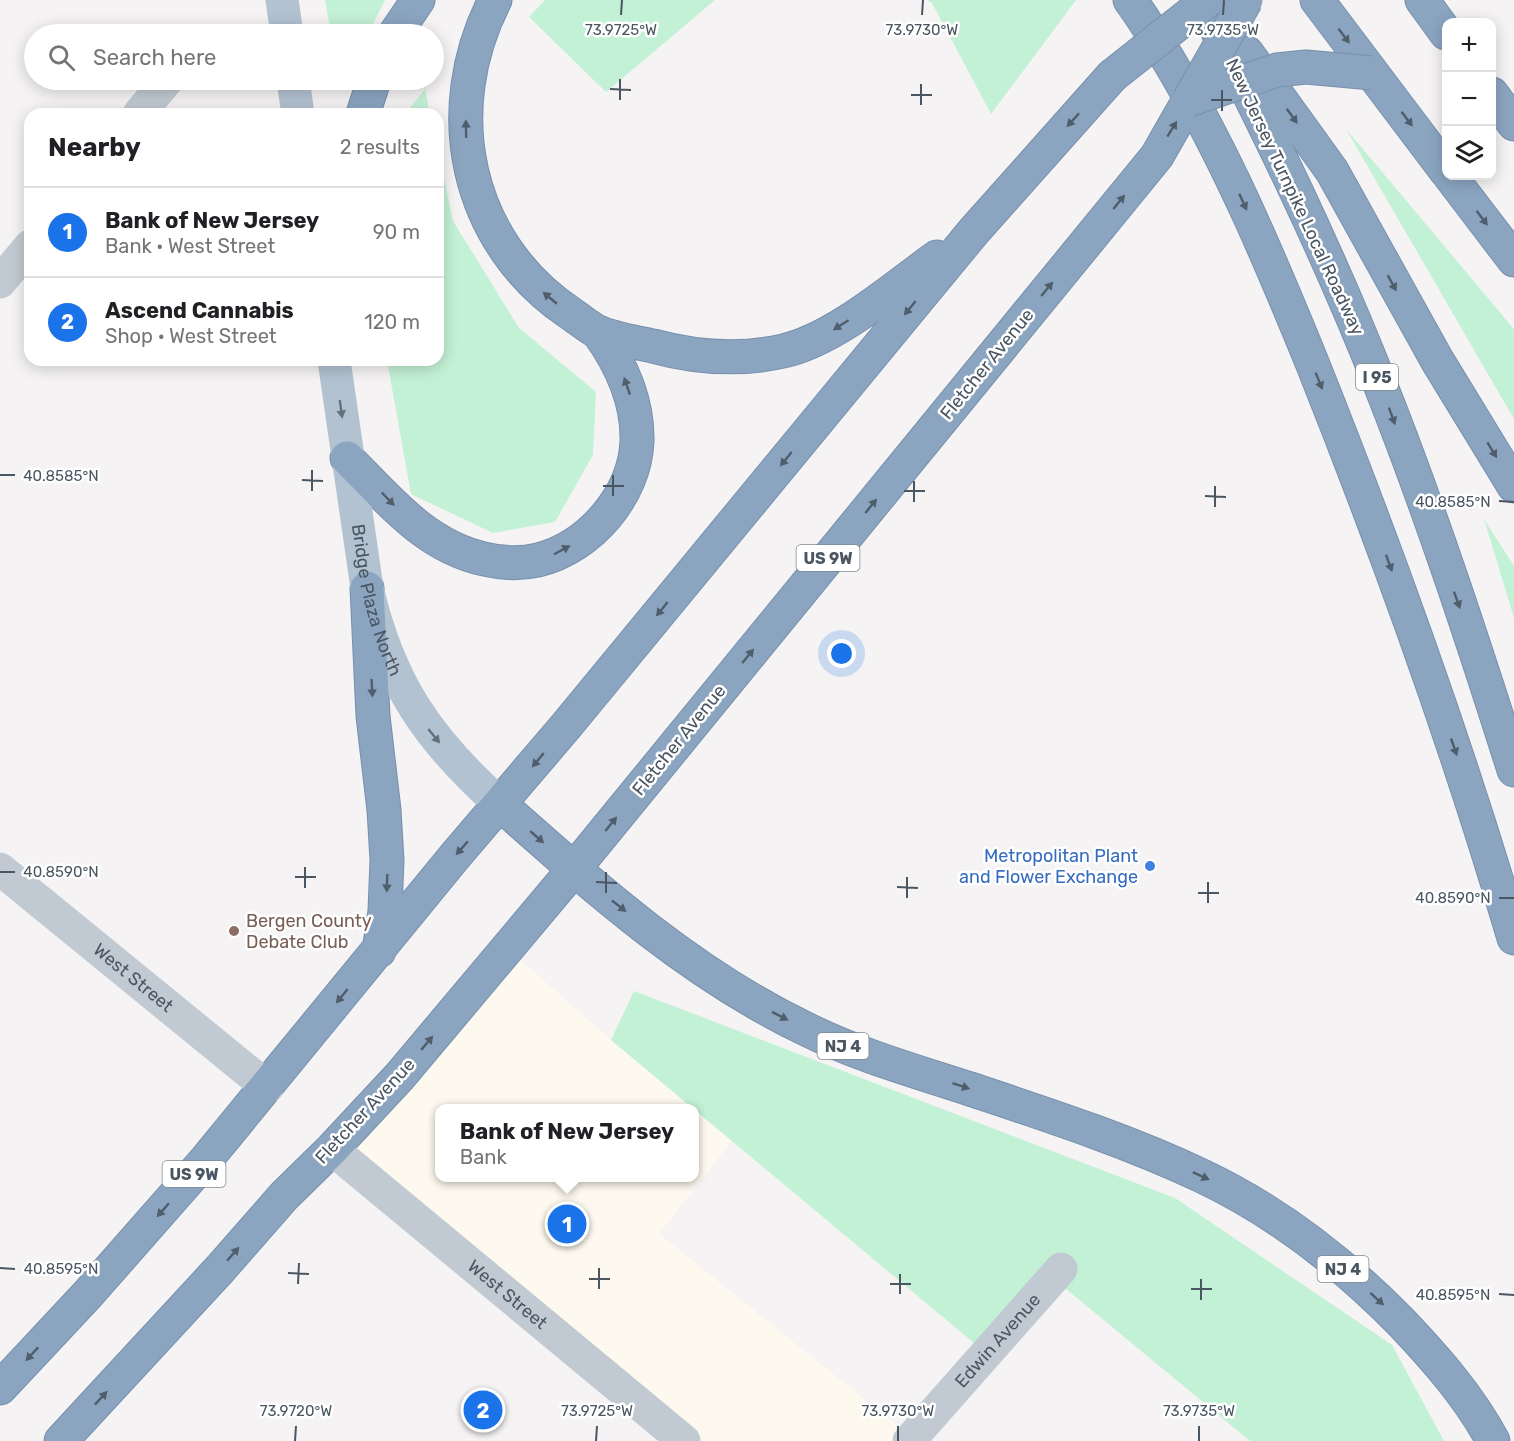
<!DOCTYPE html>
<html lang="en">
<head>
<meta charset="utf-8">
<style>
	body { margin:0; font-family:Rubik,sans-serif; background:#f2f2f2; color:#202124 }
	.controls { position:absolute; right:18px; top:18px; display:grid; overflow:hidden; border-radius:12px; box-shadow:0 3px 15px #0003 }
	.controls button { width:54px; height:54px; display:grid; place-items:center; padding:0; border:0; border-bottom:2px solid #e0e0e0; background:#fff; color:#202124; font:30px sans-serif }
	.you { position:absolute; left:842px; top:654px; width:21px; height:21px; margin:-15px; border:4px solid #fff; border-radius:50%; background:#1a73e8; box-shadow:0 0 0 9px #1a73e833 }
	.badge { display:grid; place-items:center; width:39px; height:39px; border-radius:50%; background:#1a73e8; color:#fff; font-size:20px; font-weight:700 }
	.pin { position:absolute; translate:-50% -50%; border:3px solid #fff; box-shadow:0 2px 6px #0006 }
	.popup { position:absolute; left:435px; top:1104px; width:264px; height:78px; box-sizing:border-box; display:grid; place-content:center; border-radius:12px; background:#fff; filter:drop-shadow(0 2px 4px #0005); font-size:20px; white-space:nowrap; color:#757577 }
	.popup b { font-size:22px; color:#202124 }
	.popup::after { content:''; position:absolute; left:50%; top:100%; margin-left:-12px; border:12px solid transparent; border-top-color:#fff }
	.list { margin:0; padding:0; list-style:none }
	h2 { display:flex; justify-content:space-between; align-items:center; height:78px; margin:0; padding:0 24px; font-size:26px }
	h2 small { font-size:20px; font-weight:400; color:#757577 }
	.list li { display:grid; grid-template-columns:39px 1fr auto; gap:18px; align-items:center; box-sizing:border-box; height:90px; padding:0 24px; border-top:2px solid #e0e0e0 }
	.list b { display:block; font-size:22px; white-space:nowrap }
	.list p { margin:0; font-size:20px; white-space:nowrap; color:#757577 }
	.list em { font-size:20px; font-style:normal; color:#757577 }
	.icon { flex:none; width:33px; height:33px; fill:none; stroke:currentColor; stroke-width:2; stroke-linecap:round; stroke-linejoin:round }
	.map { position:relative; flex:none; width:1514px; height:1441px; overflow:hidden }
	.search { position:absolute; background:#fff; box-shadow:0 3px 15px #0003; left:24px; top:24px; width:420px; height:66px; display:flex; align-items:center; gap:15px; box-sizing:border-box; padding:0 21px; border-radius:33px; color:#757577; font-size:22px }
	.panel { position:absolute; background:#fff; box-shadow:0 3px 15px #0003; left:24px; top:108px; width:420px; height:258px; border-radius:18px }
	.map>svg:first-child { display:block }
</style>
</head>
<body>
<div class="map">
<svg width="1514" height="1441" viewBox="0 0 1514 1441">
	<rect width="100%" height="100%" fill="#f5f3f3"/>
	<path fill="#fdf9ef" d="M506 947 611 1040 693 1108H440V1178H694L695 1110 732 1141 659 1234 912 1437 909 1441H684L332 1149Z"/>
	<path fill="#c3f1d5" d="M325 0H385L368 34H331Z
		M545 0H715L606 92 529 17Z
		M927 0H1076L991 114 932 3Z
		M425 89 430 114H405Z
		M1346 129 1514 329V419Z
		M438 149 453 221 519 328 596 392 593 455 555 522 493 533 411 494 387 360H438Z
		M1484 519 1514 566V618Z
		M634 991 1175 1198 1392 1345 1444 1441H1250L1053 1278 986 1353 611 1040Z"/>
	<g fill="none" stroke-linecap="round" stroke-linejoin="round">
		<defs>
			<path id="highway" d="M495 0C438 111 465 242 570 313 579 319 587 326 596 331 613 339 635 342 653 346 697 358 739 361 783 351 834 340 894 288 937 257
				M1130 0C1148 24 1163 51 1179 78 1232 169 1273 267 1313 365 1388 553 1457 744 1514 938
				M1202 0C1266 126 1328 252 1380 384 1430 510 1473 641 1514 770
				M1317 0 1446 171
				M1422 0 1446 33
				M395 34 418 0
				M1247 53 1332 171 1437 360 1514 486
				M1492 94 1514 124
				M363 114 374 80
				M1450 176 1514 260
				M347 458C388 499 425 546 484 559 501 563 521 564 538 560 590 547 635 495 637 441 638 401 621 364 598 332
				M367 588 373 716 384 810 387 860 385 911 379 951
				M500 804C595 888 691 974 806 1029 858 1055 915 1071 970 1089 1048 1115 1128 1141 1202 1176 1276 1211 1344 1264 1401 1322 1435 1358 1469 1396 1493 1441
				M0 1388 88 1294 205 1161 455 856 566 726 974 231 1112 76
				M61 1441 220 1269 284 1196 332 1149 400 1076 574 869 1157 156 1189 100"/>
		</defs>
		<use href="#highway" stroke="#7690ad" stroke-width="35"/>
		<g stroke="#c1cad2" stroke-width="33">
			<path d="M139 114 167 80"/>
			<path d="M0 282 30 246"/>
			<path id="s1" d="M0 869 267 1087"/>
			<path id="s2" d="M332 1149 684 1441"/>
			<path id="s3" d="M909 1441 1061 1269"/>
		</g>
		<g stroke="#b3c2d1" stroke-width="33">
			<path d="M282 0 287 34"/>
			<path d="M293 80 298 114"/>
			<path id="s4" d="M334 360 367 588C389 683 428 740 500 804"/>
		</g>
		<use href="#highway" stroke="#8ba5c1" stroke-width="33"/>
		<defs>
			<path id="highway-bridge" d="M1112 76 1208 0
				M1189 100 1277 70 1306 67 1372 73
				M1189 100 1246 0"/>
		</defs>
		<use href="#highway-bridge" stroke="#7690ad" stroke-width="35" stroke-linecap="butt"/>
		<use href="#highway-bridge" stroke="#8ba5c1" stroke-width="33"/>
	</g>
	<defs><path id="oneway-solid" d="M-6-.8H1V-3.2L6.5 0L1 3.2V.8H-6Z" transform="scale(1.5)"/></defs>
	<g fill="#505e6b">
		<use href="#oneway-solid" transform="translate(1344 36) rotate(53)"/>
		<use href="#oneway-solid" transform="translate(1292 116) rotate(54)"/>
		<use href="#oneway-solid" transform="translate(1407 119) rotate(53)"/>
		<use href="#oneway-solid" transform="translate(1073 120) rotate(132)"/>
		<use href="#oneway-solid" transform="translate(466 129) rotate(-91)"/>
		<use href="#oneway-solid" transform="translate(1172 129) rotate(-59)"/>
		<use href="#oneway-solid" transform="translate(1119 202) rotate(-51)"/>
		<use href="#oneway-solid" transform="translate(1243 202) rotate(65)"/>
		<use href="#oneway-solid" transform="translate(1482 218) rotate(53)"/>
		<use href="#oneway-solid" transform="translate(1392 283) rotate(61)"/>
		<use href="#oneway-solid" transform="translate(1047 289) rotate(-51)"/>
		<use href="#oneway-solid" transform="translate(550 298) rotate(-140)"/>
		<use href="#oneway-solid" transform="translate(910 308) rotate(129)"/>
		<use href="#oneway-solid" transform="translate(841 325) rotate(148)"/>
		<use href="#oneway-solid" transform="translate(1319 381) rotate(68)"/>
		<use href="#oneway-solid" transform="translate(627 386) rotate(-109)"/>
		<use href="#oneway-solid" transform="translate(1392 416) rotate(70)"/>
		<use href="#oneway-solid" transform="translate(1492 450) rotate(59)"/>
		<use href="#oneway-solid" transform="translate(786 459) rotate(129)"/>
		<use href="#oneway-solid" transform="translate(388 499) rotate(46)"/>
		<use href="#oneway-solid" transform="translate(871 506) rotate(-51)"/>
		<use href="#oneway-solid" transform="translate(562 550) rotate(-28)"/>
		<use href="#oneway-solid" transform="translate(1389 563) rotate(70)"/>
		<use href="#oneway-solid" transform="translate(1457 600) rotate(70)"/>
		<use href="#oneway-solid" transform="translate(662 609) rotate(129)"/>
		<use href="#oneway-solid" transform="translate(748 656) rotate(-51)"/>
		<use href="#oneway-solid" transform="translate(372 688) rotate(87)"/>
		<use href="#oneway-solid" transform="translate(1454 747) rotate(71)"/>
		<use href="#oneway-solid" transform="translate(538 760) rotate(130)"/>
		<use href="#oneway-solid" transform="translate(611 824) rotate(-51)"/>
		<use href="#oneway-solid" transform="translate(537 837) rotate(41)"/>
		<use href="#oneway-solid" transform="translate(462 848) rotate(131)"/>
		<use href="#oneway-solid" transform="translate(387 883) rotate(92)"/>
		<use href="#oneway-solid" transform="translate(619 906) rotate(38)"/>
		<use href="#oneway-solid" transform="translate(342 996) rotate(129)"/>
		<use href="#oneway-solid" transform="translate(780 1016) rotate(27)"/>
		<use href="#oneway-solid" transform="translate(427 1043) rotate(-50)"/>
		<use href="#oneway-solid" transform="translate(961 1086) rotate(18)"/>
		<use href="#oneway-solid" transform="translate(1201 1176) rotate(25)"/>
		<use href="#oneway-solid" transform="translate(163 1210) rotate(131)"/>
		<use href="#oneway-solid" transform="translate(233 1254) rotate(-49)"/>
		<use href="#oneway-solid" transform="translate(1377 1299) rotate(42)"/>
		<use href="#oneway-solid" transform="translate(32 1354) rotate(133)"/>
		<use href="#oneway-solid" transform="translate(101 1398) rotate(-47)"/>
	</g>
	<g fill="#64717d">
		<use href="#oneway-solid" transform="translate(341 409) rotate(82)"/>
		<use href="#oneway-solid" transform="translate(434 736) rotate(51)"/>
	</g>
	<path fill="none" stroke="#4a5661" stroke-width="2" d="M621 15 622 0M922 15 923 0M1223 15 1224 0M610 89 631 90M911 95H932M620 100V79M1211 100H1232M921 105V84M1222 111V90M0 475H15M302 480 323 481M603 486H624M312 491V470M904 491H925M613 496V475M1205 496 1226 497M1499 501 1514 502M914 502V481M1215 507V486M0 872H15M295 877H316M596 882 617 883M897 887 918 888M305 888V867M606 893V872M1198 893H1219M907 898V877M1499 898H1514M1208 903V882M0 1268 15 1269M288 1273 309 1274M589 1279H610M298 1284 299 1263M890 1284H911M599 1289V1268M1191 1289H1212M900 1294V1274M1499 1294 1514 1295M1201 1300V1279M295 1441 296 1426M596 1441 597 1426M898 1441V1426M1199 1441V1426"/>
	<circle fill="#3f7fe0" stroke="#fff" stroke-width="2" cx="1150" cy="866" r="6"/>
	<circle fill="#8d6e63" stroke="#fff" stroke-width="2" cx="234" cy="931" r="6"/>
	<g text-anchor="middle" stroke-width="5" stroke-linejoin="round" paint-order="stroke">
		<g fill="#fff" stroke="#808990" stroke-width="1.5">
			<rect x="1356" y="364" width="42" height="26" rx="4.5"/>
			<rect x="796.5" y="545" width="63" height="26" rx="4.5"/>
			<rect x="817.5" y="1033" width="51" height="26" rx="4.5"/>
			<rect x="162.5" y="1161" width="63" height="26" rx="4.5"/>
			<rect x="1317.5" y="1256" width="51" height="26" rx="4.5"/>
		</g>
		<g font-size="16" font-weight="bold" fill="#4a5661">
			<text x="1377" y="383">I 95</text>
			<text x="828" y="564">US 9W</text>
			<text x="843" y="1052">NJ 4</text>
			<text x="194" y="1180">US 9W</text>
			<text x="1343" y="1275">NJ 4</text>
		</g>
		<g font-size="18" fill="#4a5661" stroke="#fff">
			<text transform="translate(1295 197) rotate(65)" y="6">New Jersey Turnpike Local Roadway</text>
			<text transform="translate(987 364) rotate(-51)" y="6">Fletcher Avenue</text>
			<text dy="6" stroke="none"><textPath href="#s4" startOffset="244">Bridge Plaza North</textPath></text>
			<text transform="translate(679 740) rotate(-51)" y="6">Fletcher Avenue</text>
			<text dy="6" stroke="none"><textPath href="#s1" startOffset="172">West Street</textPath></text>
			<text transform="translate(365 1111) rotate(-47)" y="6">Fletcher Avenue</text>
			<text dy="6" stroke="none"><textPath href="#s2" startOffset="228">West Street</textPath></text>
			<text dy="6" stroke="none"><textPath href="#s3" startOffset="134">Edwin Avenue</textPath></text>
		</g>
		<g font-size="18" fill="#366cbe" stroke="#fff" text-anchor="end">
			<text x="1138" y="862">Metropolitan Plant<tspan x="1138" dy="21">and Flower Exchange</tspan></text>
		</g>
		<g font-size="18" fill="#785e54" stroke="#fff" text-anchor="start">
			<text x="246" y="927">Bergen County<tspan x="246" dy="21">Debate Club</tspan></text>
		</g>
	</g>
	<g font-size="15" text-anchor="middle" fill="#4a5661" stroke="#fff" stroke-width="5" stroke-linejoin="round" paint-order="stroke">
		<text x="621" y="35">73.9725°W</text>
		<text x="922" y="35">73.9730°W</text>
		<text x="1223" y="35">73.9735°W</text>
		<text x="61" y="481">40.8585°N</text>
		<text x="1453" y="507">40.8585°N</text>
		<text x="61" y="877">40.8590°N</text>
		<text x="1453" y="903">40.8590°N</text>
		<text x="61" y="1274">40.8595°N</text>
		<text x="1453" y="1300">40.8595°N</text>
		<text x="296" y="1416">73.9720°W</text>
		<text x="597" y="1416">73.9725°W</text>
		<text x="898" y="1416">73.9730°W</text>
		<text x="1199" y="1416">73.9735°W</text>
	</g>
</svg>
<div class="controls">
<button>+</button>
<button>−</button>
<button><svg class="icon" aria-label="layers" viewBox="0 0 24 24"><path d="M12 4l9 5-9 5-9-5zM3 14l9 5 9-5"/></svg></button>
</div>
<div class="you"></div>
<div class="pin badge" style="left:567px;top:1224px">1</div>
<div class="popup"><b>Bank of New Jersey</b>Bank</div>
<div class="pin badge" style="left:483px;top:1410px">2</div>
<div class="search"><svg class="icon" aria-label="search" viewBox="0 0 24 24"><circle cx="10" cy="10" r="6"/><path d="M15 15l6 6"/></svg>Search here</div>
<section class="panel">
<h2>Nearby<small>2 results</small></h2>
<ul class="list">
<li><span class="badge">1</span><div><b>Bank of New Jersey</b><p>Bank · West Street</p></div><em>90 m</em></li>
<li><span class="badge">2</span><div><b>Ascend Cannabis</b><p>Shop · West Street</p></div><em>120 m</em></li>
</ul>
</section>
</div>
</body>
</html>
